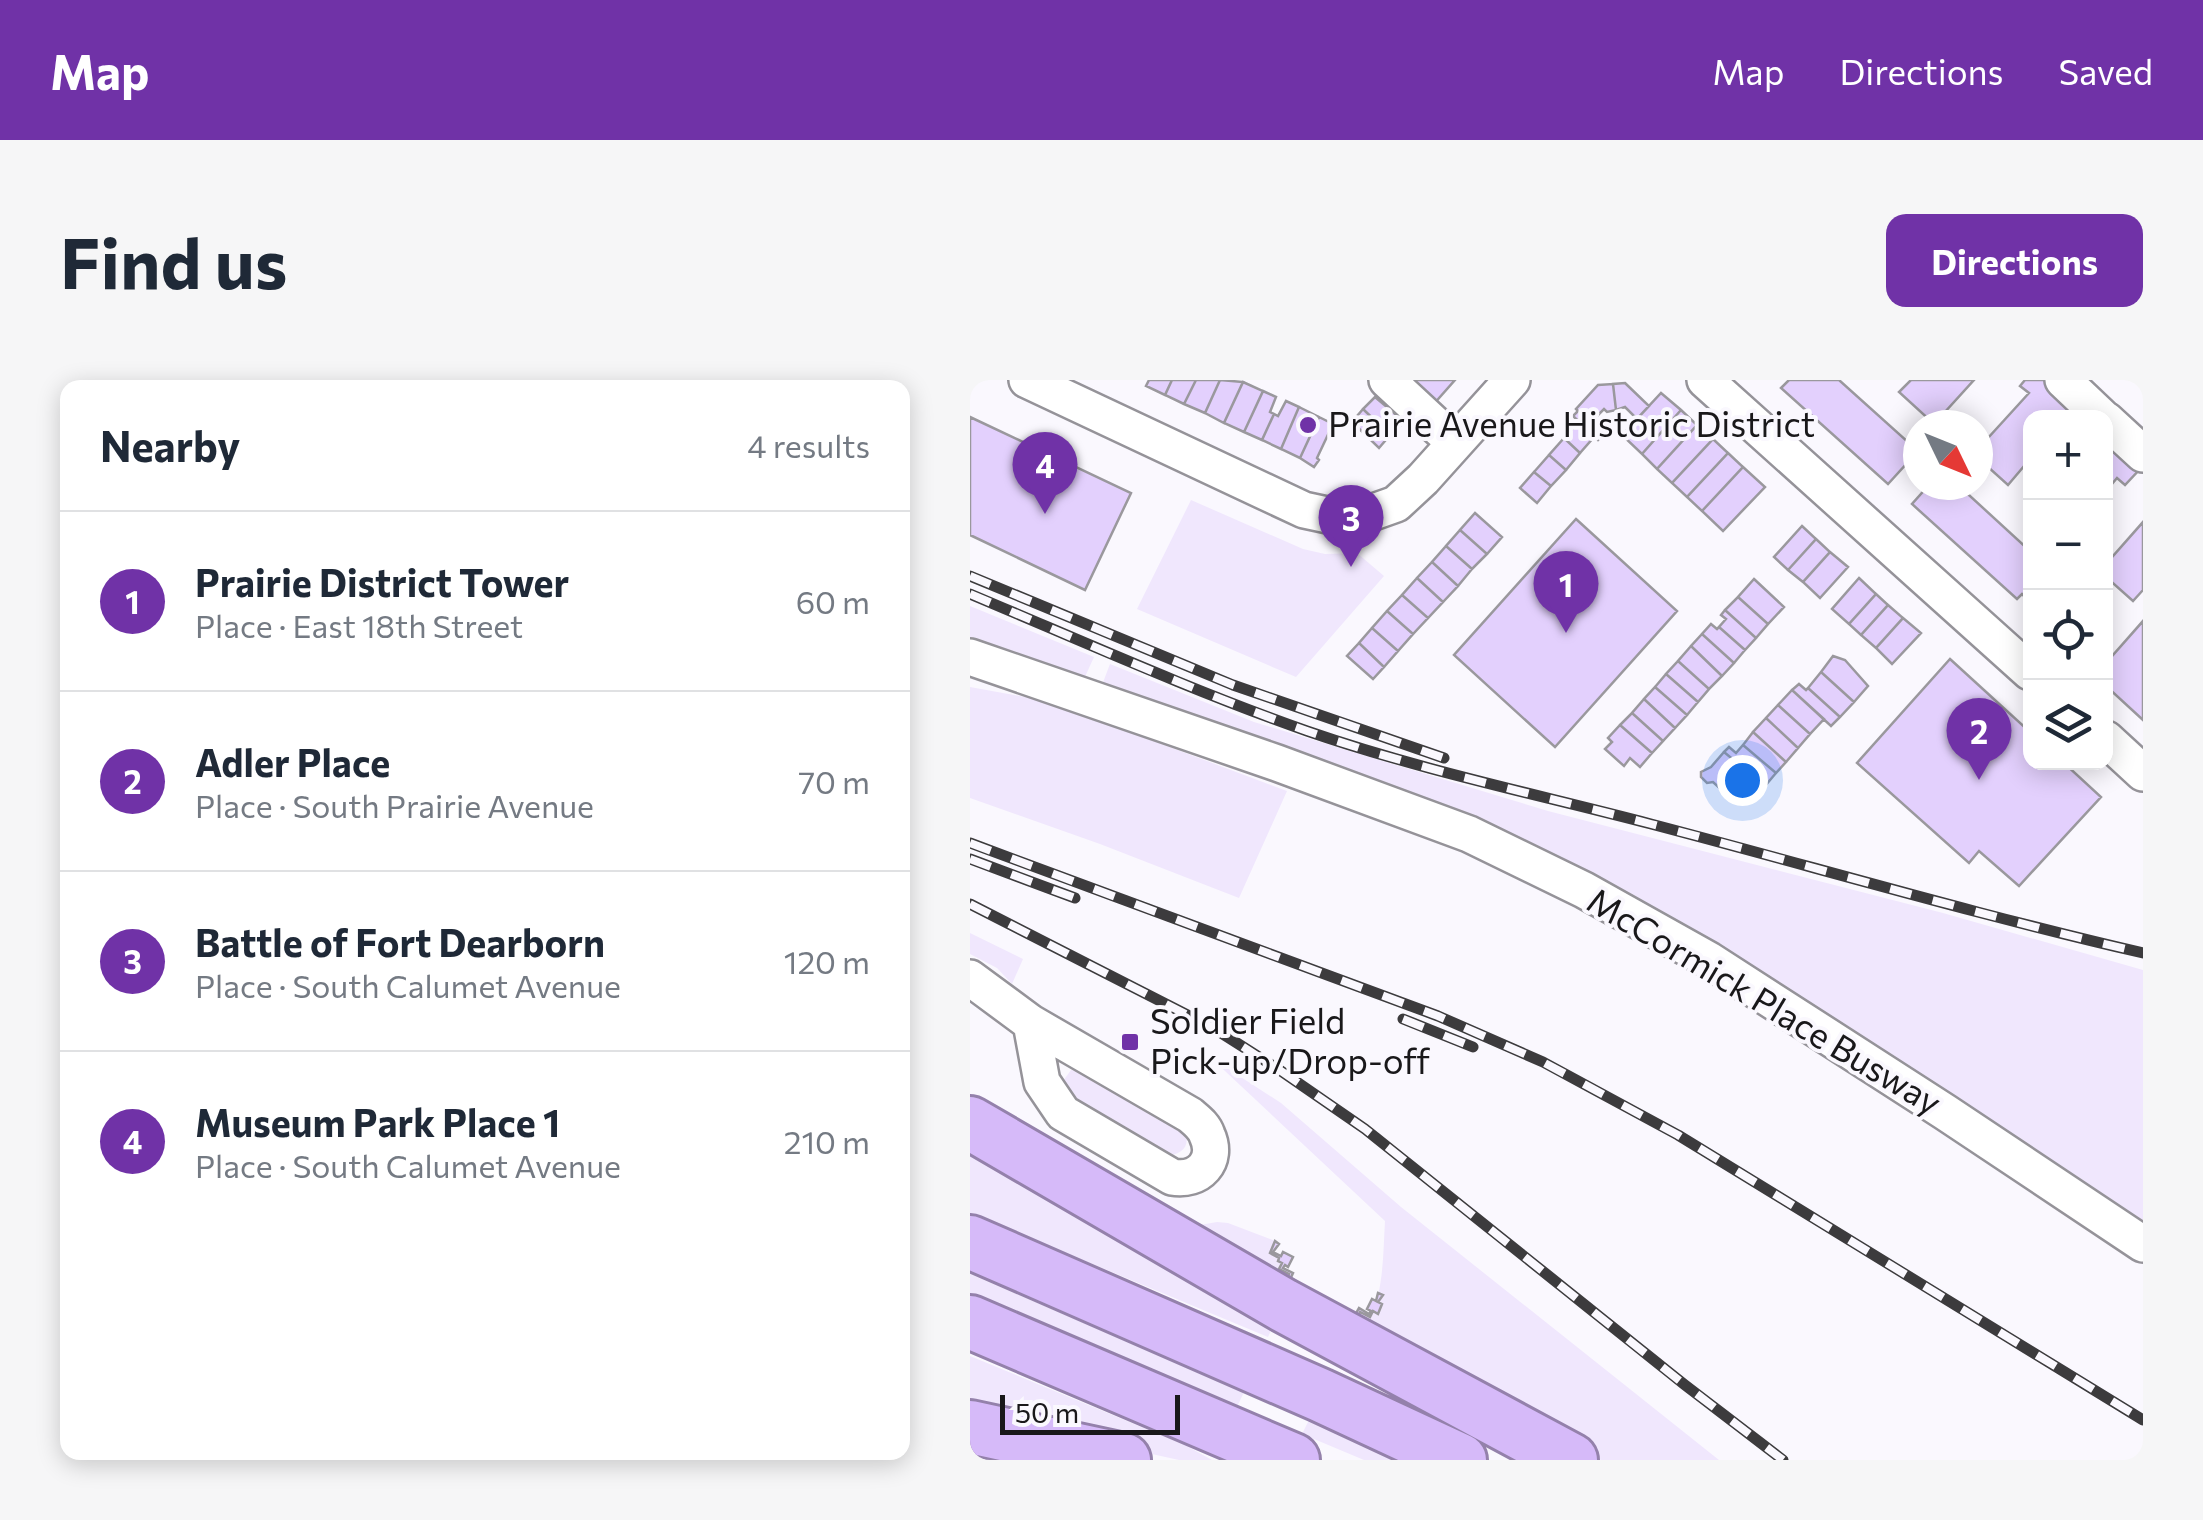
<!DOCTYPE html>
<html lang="en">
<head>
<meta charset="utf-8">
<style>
	body { margin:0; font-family:Commissioner,sans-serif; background:#f6f6f7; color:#1f2937 }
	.controls { position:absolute; right:30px; top:30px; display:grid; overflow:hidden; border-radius:20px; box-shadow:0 5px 25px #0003 }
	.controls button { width:90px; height:90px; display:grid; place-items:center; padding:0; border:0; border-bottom:2px solid #e0e1e3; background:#fff; color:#1f2937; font:50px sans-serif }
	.compass { position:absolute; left:933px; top:30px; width:90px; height:90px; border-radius:50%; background:#fff; box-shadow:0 5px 25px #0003; rotate:133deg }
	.scale { position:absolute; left:30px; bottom:25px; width:180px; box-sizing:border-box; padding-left:10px; border:5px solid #19181a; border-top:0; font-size:28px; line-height:35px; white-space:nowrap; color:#19181a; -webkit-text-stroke:8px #faf8fe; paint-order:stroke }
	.you { position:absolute; left:772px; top:400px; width:35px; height:35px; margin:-25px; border:8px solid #fff; border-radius:50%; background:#1a73e8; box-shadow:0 0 0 15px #1a73e833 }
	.badge { display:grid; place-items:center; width:65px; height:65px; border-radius:50%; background:#7032a7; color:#fff; font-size:32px; font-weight:700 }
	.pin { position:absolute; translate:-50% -82px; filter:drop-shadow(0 2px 5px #0008) }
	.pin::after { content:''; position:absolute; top:52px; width:35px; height:30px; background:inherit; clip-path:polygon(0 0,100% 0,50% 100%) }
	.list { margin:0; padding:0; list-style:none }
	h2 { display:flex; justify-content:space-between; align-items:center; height:130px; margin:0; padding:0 40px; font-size:42px }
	h2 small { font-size:32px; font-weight:400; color:#747a83 }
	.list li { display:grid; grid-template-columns:65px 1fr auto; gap:30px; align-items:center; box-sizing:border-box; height:180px; padding:0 40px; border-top:2px solid #e0e1e3 }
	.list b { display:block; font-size:38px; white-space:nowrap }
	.list p { margin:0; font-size:32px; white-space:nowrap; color:#747a83 }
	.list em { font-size:32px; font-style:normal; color:#747a83 }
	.icon { flex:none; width:55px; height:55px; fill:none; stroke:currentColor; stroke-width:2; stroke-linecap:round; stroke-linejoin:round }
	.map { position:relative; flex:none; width:1173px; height:1080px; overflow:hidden; border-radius:20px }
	header { display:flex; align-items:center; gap:60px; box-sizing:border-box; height:140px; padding:0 50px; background:#7032a7; color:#fff }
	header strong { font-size:48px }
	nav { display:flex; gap:55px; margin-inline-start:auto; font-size:35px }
	.intro { display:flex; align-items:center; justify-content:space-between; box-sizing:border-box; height:240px; padding:0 60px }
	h1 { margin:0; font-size:70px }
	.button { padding:25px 45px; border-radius:20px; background:#7032a7; color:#fff; font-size:35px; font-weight:700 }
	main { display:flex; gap:60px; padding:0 60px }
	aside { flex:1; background:#fff; border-radius:20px; box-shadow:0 5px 25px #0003 }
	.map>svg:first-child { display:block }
</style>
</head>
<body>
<header>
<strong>Map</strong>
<nav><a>Map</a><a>Directions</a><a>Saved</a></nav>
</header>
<div class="intro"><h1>Find us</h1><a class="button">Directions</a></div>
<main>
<aside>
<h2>Nearby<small>4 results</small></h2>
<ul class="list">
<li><span class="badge">1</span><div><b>Prairie District Tower</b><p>Place · East 18th Street</p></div><em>60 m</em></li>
<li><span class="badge">2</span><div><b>Adler Place</b><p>Place · South Prairie Avenue</p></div><em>70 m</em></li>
<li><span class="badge">3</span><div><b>Battle of Fort Dearborn</b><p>Place · South Calumet Avenue</p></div><em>120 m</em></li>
<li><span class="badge">4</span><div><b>Museum Park Place 1</b><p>Place · South Calumet Avenue</p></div><em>210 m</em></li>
</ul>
</aside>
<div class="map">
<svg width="1173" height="1080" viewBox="0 0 1173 1080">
	<rect width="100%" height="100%" fill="#faf8fe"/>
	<path fill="#f0e7fd" d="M221 120 333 169 355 174 387 173 414 196 326 297 167 229Z
		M0 226 124 277 114 299 0 259Z
		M140 284 284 342 578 431 973 533 1173 590V845L828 617 132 305Z
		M0 307 77 321 317 411 269 518 130 464 0 418Z
		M0 553 53 579 42 604 27 588 0 574Z
		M240 677 311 723 431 827 749 1080H631L384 946 390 932 401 937C414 907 413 873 415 841Z
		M101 690C118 692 202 737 213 751 224 766 208 777 195 775 167 759 104 730 93 701Z
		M0 759 308 936 298 957 0 833Z
		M247 842 258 843 305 861 300 873 309 878 308 881 312 883 310 889 319 894 313 908 224 846Z
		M0 894 274 1012 267 1027 0 913Z
		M0 976 215 1065 242 1080H209L0 1034Z
		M339 1040 423 1080H394L332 1054Z"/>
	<path fill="#e3d0fd" stroke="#9a989d" stroke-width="2.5" d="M179 0H202L195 15 176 6Z
		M202 0H226L214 24 195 15Z
		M226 0H250L235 33 214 24Z
		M250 0 273 2 254 43 235 33Z
		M434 0H485L462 26Z
		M819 0H869L948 71 918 104 811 8Z
		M941 0H1004L964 44 929 12Z
		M1055 0H1080L1109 25 1098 38H1060V79L1038 105 1008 78V69L1059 13 1050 6Z
		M273 2 293 11 274 52 254 43Z
		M655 3 679 26 667 39 655 27 646 30 643 4Z
		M643 4 646 30 637 32 634 29 623 40 636 52 628 60 603 36 608 31 606 29 628 5Z
		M293 11 306 17 300 32 304 34 292 60 274 52Z
		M691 13 711 30 672 74 652 55Z
		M405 17 425 34 435 38 434 42 420 55 393 29Z
		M316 21 329 27 311 69 292 60 304 34 308 36Z
		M329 27 349 37 330 78 311 69Z
		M393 29 420 55 409 68 382 42Z
		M711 30 727 45 687 89 672 74Z
		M0 37 161 113 115 210 0 155Z
		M349 37 363 44 347 78 349 80 344 87 330 78Z
		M609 42 624 57 610 73 594 58Z
		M727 45 743 59 702 103 687 89Z
		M1136 57 1170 89 1155 105 1147 98 1136 111Z
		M594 58 610 73 596 90 579 75Z
		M743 59 758 73 717 117 702 103Z
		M758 73 773 87 732 131 717 117Z
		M579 75 596 90 581 106 564 92Z
		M773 87 795 107 753 151 732 131Z
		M564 92 581 106 567 123 550 108Z
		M959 105H988L1060 171V222L1052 214 1047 219 942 124Z
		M505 133 532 157 517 174 490 150Z
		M606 139 707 231 585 367 484 275Z
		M1173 142V210L1163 221 1136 197V184Z
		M832 146 846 159 818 190 804 177Z
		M490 150 517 174 502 189 476 166Z
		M846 159 860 172 833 202 818 190Z
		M476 166 502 189 488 206 462 182Z
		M860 172 878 187 850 218 833 202Z
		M462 182 488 206 473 222 447 198Z
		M447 198 473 222 458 238 432 215Z
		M889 198 906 214 879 244 862 229Z
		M784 199 814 227 798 244 768 217Z
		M906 214 918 225 891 255 879 244Z
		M432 215 458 238 443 254 417 231Z
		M768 217 798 244 786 258 755 230Z
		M918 225 933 238 906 268 891 255Z
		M755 230 786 258 775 270 749 247 756 239 751 235Z
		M417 231 443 254 428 271 402 248Z
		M933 238 951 253 922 284 906 268Z
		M1173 241V340L1136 306V283Z
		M741 244 747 249 749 247 775 270 764 283 732 254Z
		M402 248 428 271 414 287 389 263Z
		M732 254 764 283 752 296 721 266Z
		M389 263 414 287 403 299 377 276Z
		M721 266 752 296 739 309 708 281Z
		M863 276 875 280 898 306 884 322 851 292Z
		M980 279 1060 352V382H1093L1131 417 1049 506 1009 471 999 483 887 383Z
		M708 281 739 309 728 322 696 294Z
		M851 292 884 322 870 337 838 308Z
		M696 294 728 322 717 335 685 307Z
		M829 304 836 310 838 308 870 337 861 346 822 310Z
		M685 307 717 335 705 348 674 319Z
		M822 310 854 339 840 354 808 325Z
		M674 319 705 348 693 361 662 333Z
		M808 325 840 354 828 368 796 338Z
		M662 333 693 361 682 373 650 345Z
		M796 338 828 368 816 382 783 352Z
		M650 345 682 373 670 387 660 378 654 386 635 369 642 362 638 358Z
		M783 352 816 382 806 393 773 365Z
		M773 365 806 393 795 406 754 372 759 367 766 373Z
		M754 372 789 401 788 404 773 392 755 413 743 402 737 403 731 397V392L741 387Z
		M305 861 309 864 303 872 311 876 313 872 323 877 318 887 315 885 313 888 323 893 315 910 313 908 319 894 309 889 312 883 308 881 309 878 300 873Z
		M408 913 413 915 408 922 412 924 408 934 403 931 400 937 390 932 384 946 380 944 389 928 399 934 401 931 397 929 402 919 406 921Z"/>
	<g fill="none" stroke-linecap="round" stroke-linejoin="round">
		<defs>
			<path id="minor" d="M57 0 334 130 362 136 395 135 426 124 453 99 542 0
				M417 0 485 63
				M735 0 1060 292
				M1093 0 1133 38
				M1136 40 1173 74
				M0 277 307 383 499 454 614 510 739 580 975 732 1173 864
				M1136 359 1173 393
				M0 598 61 643 220 735C227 741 234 746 237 755 249 781 229 802 202 797L93 733 72 702 61 643"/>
			<path id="highway" d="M0 743 313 925 601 1080
				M0 862 350 1015 490 1080
				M0 942 323 1080
				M0 1047 154 1080"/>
		</defs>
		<use href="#minor" stroke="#959399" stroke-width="40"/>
		<use href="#highway" stroke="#9481ab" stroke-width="58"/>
		<use href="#minor" stroke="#fff" stroke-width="35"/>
		<use href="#highway" stroke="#d6baf9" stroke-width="52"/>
		<defs>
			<path id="rail" d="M0 196 263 305 474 378
				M0 214C112 261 223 311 337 351 450 390 566 414 681 444 845 487 1008 535 1173 573
				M0 463 468 636 573 682 708 755 1173 1040
				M0 479 105 518
				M0 524 245 649 311 691 395 749 715 1005 813 1080
				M433 639 503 667"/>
		</defs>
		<use href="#rail" stroke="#3c3b3d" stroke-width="11"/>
		<use href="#rail" stroke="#faf8fe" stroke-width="8" stroke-dasharray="22" stroke-linecap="butt"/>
	</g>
	<g fill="#7032a7" stroke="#faf8fe" stroke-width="4">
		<circle cx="338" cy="45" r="10"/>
		<rect x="150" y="652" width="20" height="20" rx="5"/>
	</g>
	<g text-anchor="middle" stroke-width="8" stroke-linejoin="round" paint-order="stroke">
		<g font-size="35" fill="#19181a" stroke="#faf8fe" text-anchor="start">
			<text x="358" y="57">Prairie Avenue Historic District</text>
			<text x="180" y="654">Soldier Field<tspan x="180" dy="40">Pick-up/Drop-off</tspan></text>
		</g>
		<g font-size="35" fill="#19181a" stroke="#faf8fe">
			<text transform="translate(794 622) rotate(31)" y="12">McCormick Place Busway</text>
		</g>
	</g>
</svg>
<div class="controls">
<button>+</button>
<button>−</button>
<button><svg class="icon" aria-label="locate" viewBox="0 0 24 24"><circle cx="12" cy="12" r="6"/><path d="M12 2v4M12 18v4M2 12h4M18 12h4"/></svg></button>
<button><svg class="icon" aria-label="layers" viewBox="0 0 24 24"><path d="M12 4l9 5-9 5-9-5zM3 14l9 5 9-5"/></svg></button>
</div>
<svg class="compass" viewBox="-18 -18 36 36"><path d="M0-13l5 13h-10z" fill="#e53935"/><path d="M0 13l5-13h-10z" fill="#747a83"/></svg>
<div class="scale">50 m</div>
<div class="you"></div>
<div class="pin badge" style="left:596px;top:253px">1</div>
<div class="pin badge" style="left:1009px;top:400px">2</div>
<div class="pin badge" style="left:381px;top:187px">3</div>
<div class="pin badge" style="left:75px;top:134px">4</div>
</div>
</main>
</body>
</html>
